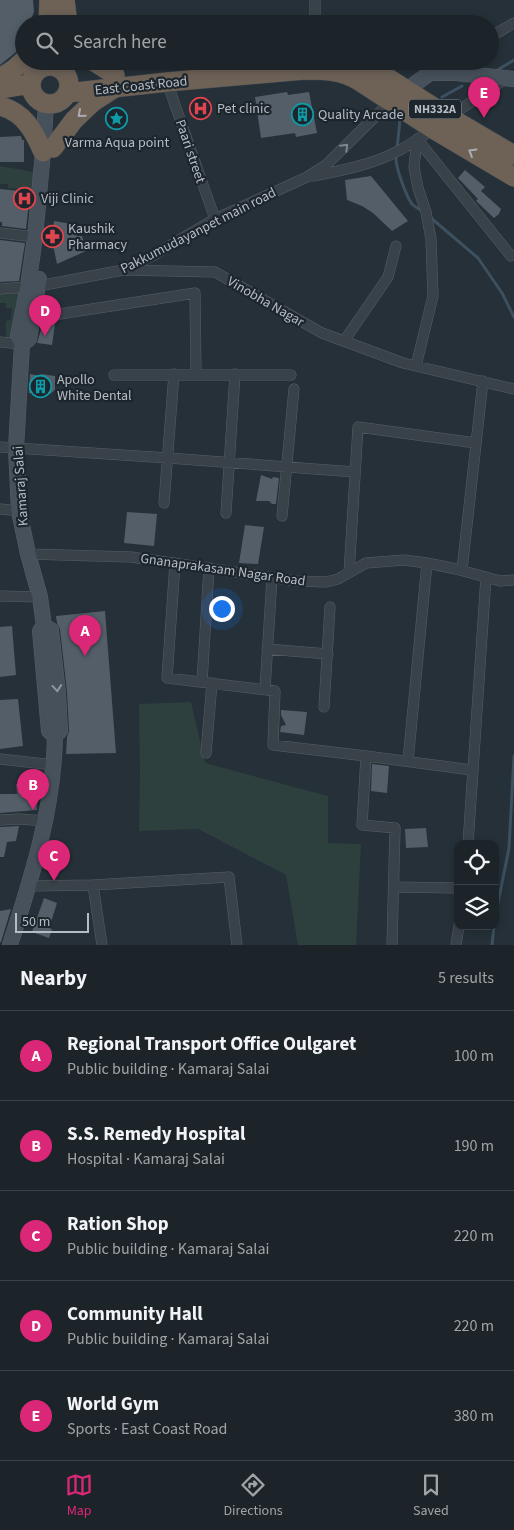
<!DOCTYPE html>
<html lang="en">
<head>
<meta charset="utf-8">
<style>
	body { margin:0; font-family:"Source Sans 3",sans-serif; background:#252c32; color:#f1f3f6 }
	.controls { position:absolute; right:15px; bottom:15px; display:grid; overflow:hidden; border-radius:10px; box-shadow:0 2px 8px #0003 }
	.controls button { width:45px; height:45px; display:grid; place-items:center; padding:0; border:0; border-bottom:1px solid #3a4147; background:#1c242a; color:#f1f3f6; font:25px sans-serif }
	.scale { position:absolute; left:15px; bottom:12px; width:74px; box-sizing:border-box; padding-left:5px; border:2px solid #b4bcc4; border-top:0; font-size:14px; line-height:18px; white-space:nowrap; color:#b4bcc4; -webkit-text-stroke:4px #1e262d; paint-order:stroke }
	.you { position:absolute; left:221px; top:608px; width:18px; height:18px; margin:-12px; border:4px solid #fff; border-radius:50%; background:#1a73e8; box-shadow:0 0 0 8px #1a73e833 }
	.badge { display:grid; place-items:center; width:32px; height:32px; border-radius:50%; background:#db2777; color:#fff; font-size:16px; font-weight:700 }
	.pin { position:absolute; translate:-50% -41px; filter:drop-shadow(0 1px 2px #0008) }
	.pin::after { content:''; position:absolute; top:26px; width:18px; height:15px; background:inherit; clip-path:polygon(0 0,100% 0,50% 100%) }
	.list { margin:0; padding:0; list-style:none }
	h2 { display:flex; justify-content:space-between; align-items:center; height:65px; margin:0; padding:0 20px; font-size:21px }
	h2 small { font-size:16px; font-weight:400; color:#a0a4a8 }
	.list li { display:grid; grid-template-columns:32px 1fr auto; gap:15px; align-items:center; box-sizing:border-box; height:90px; padding:0 20px; border-top:1px solid #3a4147 }
	.list b { display:block; font-size:19px; white-space:nowrap }
	.list p { margin:0; font-size:16px; white-space:nowrap; color:#a0a4a8 }
	.list em { font-size:16px; font-style:normal; color:#a0a4a8 }
	.icon { flex:none; width:28px; height:28px; fill:none; stroke:currentColor; stroke-width:2; stroke-linecap:round; stroke-linejoin:round }
	.map { position:relative; flex:none; width:514px; height:945px; overflow:hidden }
	.search { position:absolute; background:#1c242a; box-shadow:0 2px 8px #0003; left:15px; right:15px; top:15px; height:55px; display:flex; align-items:center; gap:12px; box-sizing:border-box; padding:0 18px; border-radius:28px; color:#a0a4a8; font-size:19px }
	.sheet { height:515px; background:#1c242a }
	nav { display:flex; justify-content:space-around; align-items:center; box-sizing:border-box; height:70px; border-top:1px solid #3a4147; background:#1c242a; font-size:14px; color:#a0a4a8 }
	nav a { display:grid; justify-items:center; gap:2px }
	nav .on { color:#db2777 }
	.map>svg:first-child { display:block }
</style>
</head>
<body>
<div class="map">
<svg width="514" height="945" viewBox="0 0 514 945">
	<rect width="100%" height="100%" fill="#253038"/>
	<path fill="#2d403e" d="M0 166 34 172 33 190 8 188V184H0Z
		M24 289 14 341H6V321L11 320 12 308H6V303H0V291Z
		M191 702 205 763 328 796V843L361 844 356 945H298L286 875 198 829 139 831 140 773 139 704Z"/>
	<g fill="none" stroke-linecap="round" stroke-linejoin="round">
		<path stroke="#3d505f" stroke-width="3" d="M499 69 514 60
			M442 97 462 86
			M397 149 400 120
			M396 156C395 166 406 196 412 204 415 207 419 209 422 211
			M431 218 478 258 502 293 514 317
			M495 918 509 848 514 756
			M492 945 494 926"/>
	</g>
	<path fill="#535e68" d="M0 0H33L34 12 29 24H24V35L16 52 0 65Z
		M287 92 288 95 309 92 317 133 296 137 295 133 261 138 255 97Z
		M21 136 22 140H24V162H0V137Z
		M465 170 485 187 481 191 501 209 499 214 494 218 476 201 478 199 458 178Z
		M371 176 408 221 392 231 373 213 362 206 347 200 345 180Z
		M0 189 30 192 26 229 2 226V222H0Z
		M54 221 78 225 77 236H82L86 251 57 264 52 240Z
		M0 240 25 243 19 281 0 282Z
		M43 323 55 324 52 345 37 343Z
		M30 374 40 376 41 374 55 376V390L50 394 29 393Z
		M261 475 272 479 273 477 279 478 276 504H272L269 501H256Z
		M127 512 157 514 154 546 124 543Z
		M245 525 264 527 258 564 239 563Z
		M105 611 116 753 66 754 67 737 69 731 67 692 60 629 57 623 56 616Z
		M12 626 16 675 0 677V627Z
		M18 699 23 746 0 749V700Z
		M281 710 307 712 304 735 280 732 281 726 286 725 281 715Z
		M372 764 389 766 387 793 371 791Z
		M38 782V793H36L37 810 0 813V794H17L16 784Z
		M19 826 16 841 7 842 4 857H0V827Z
		M426 828 428 847 406 848 405 829Z
		M44 898 57 903 49 928 52 929 49 938 32 932Z
		M11 909 1 942H0V911Z"/>
	<g fill="none" stroke-linecap="round" stroke-linejoin="round">
		<defs>
			<path id="street" d="M315 24V0
				M490 37 514 23
				M431 72 449 61
				M167 82 215 219
				M449 117 508 77
				M417 139 511 256
				M313 176C340 171 375 164 400 150 411 144 422 136 433 129
				M0 233 35 237
				M124 270 215 272 322 333 403 363 514 389
				M0 289 39 286 123 270 154 255 215 219 307 177 326 165 391 101
				M34 314 47 316 195 293 196 374
				M344 341 388 277 396 246
				M0 342 22 344
				M416 366 433 296 431 239 426 212 418 188 414 167 417 139
				M114 375H291
				M0 447 168 458 355 472
				M164 503 174 374
				M0 509 19 511
				M226 513 235 374
				M282 516 294 389
				M28 554 131 557 296 581 326 582 338 579 366 563 404 560 427 563 456 569 500 581 514 580
				M175 563 167 678 275 691 273 745 366 756 362 825 395 828 392 945
				M462 570 483 381
				M349 573 358 427 476 443
				M0 596 40 597
				M267 649 328 654
				M202 682 209 568
				M265 689 272 578
				M324 707 330 607
				M206 753 212 683
				M366 756 472 770
				M0 759 54 765
				M408 761 427 563
				M0 820 19 819 46 821
				M468 844 486 577
				M93 885 102 945
				M29 886 93 885 229 877 237 945
				M394 887 458 888
				M456 945 459 926"/>
			<path id="secondary" d="M398 96 430 73H456L514 79
				M46 104 43 152 35 237 28 286 18 336 22 344 16 448 19 511 28 554 40 597 44 626 40 631 49 731 55 735
				M22 344 29 339 39 279
				M10 945C32 876 54 808 55 735L60 731 58 693 51 630 44 626"/>
			<path id="highway" d="M65 0 68 24
				M48 24 49 0
				M93 61 115 75
				M358 61 374 69 449 117 514 155
				M204 66 253 61
				M31 85a19 19 0 1 1 38 0a19 19 0 1 1-38 0Z
				M0 78 14 69 24 60
				M0 89 31 84
				M67 93 167 82 304 70C324 70 341 70 359 81L433 129 514 177
				M0 106C24 112 34 131 43 152
				M53 148 74 120 93 102 113 89"/>
		</defs>
		<use href="#street" stroke="#575f67" stroke-width="11"/>
		<use href="#secondary" stroke="#575f67" stroke-width="16"/>
		<use href="#highway" stroke="#444c53" stroke-width="20"/>
		<use href="#street" stroke="#394149" stroke-width="10"/>
		<use href="#secondary" stroke="#47515b" stroke-width="15"/>
		<use href="#highway" stroke="#6e6257" stroke-width="19"/>
	</g>
	<defs><path id="oneway-chevron" d="M-2-3.5L2.5 0L-2 3.5" fill="none" stroke-width="1.6" stroke-linecap="round" stroke-linejoin="round" transform="scale(1.25)"/></defs>
	<g stroke="#aaaeb4">
		<use href="#oneway-chevron" transform="translate(81 114) rotate(139)"/>
		<use href="#oneway-chevron" transform="translate(472 152) rotate(-149)"/>
	</g>
	<use stroke="#7d858d" href="#oneway-chevron" transform="translate(345 147) rotate(-45)"/>
	<use stroke="#8e979f" href="#oneway-chevron" transform="translate(57 688) rotate(85)"/>
	<defs>
		<symbol id="hospital-ring" viewBox="-11 -11 22 22"><circle r="9.5" fill="#1e262d" stroke="#e0444e" stroke-width="1.5"/><path d="M-5-5h3v3.5h4V-5h3V5h-3V1.5h-4V5h-3Z" fill="#e0444e"/></symbol>
		<symbol id="building-ring" viewBox="-11 -11 22 22"><circle r="9.5" fill="#1e262d" stroke="#0f9aa8" stroke-width="1.5"/><path d="M-4-6H4V6H1V3H-1V6H-4ZM-2.5-4.3h1.7v1.8h-1.7ZM.8-4.3h1.7v1.8H.8ZM-2.5-1h1.7V.8h-1.7ZM.8-1h1.7V.8H.8Z" fill="#0f9aa8"/></symbol>
		<symbol id="sight-ring" viewBox="-11 -11 22 22"><circle r="9.5" fill="#1e262d" stroke="#0f9aa8" stroke-width="1.5"/><path d="M0-6L1.8-2.2L6-1.7L2.9 1.2L3.7 5.4L0 3.3L-3.7 5.4L-2.9 1.2L-6-1.7L-1.8-2.2Z" fill="#0f9aa8"/></symbol>
		<symbol id="pharmacy-ring" viewBox="-11 -11 22 22"><circle r="9.5" fill="#1e262d" stroke="#e0444e" stroke-width="1.5"/><path d="M-2-6h4v4h4v4h-4v4h-4v-4h-4v-4h4Z" fill="#e0444e"/></symbol>
	</defs>
	<g fill-rule="evenodd">
		<use href="#hospital-ring" x="188" y="96" width="25" height="25"/>
		<use href="#building-ring" x="290" y="102" width="25" height="25"/>
		<use href="#sight-ring" x="104" y="106" width="25" height="25"/>
		<use href="#hospital-ring" x="12" y="186" width="25" height="25"/>
		<use href="#pharmacy-ring" x="40" y="224" width="25" height="25"/>
		<use href="#building-ring" x="28" y="374" width="25" height="25"/>
	</g>
	<g text-anchor="middle" stroke-width="4.5" stroke-linejoin="round" paint-order="stroke">
		<rect fill="#1e262d" stroke="#878f97" stroke-width="1" x="409" y="99.5" width="52" height="19" rx="4"/>
		<g font-size="12" font-weight="bold" fill="#b4bcc4">
			<text x="435" y="113">NH332A</text>
		</g>
		<g font-size="14" fill="#b4bcc4" stroke="#1e262d">
			<text transform="translate(141 85) rotate(-6)" y="5">East Coast Road</text>
			<text transform="translate(191 151) rotate(71)" y="5">Paari street</text>
			<text transform="translate(198 230) rotate(-27)" y="5">Pakkumudayanpet main road</text>
			<text transform="translate(266 301) rotate(30)" y="5">Vinobha Nagar</text>
			<text transform="translate(20 486) rotate(-94)" y="5">Kamaraj Salai</text>
			<text transform="translate(223 569) rotate(8)" y="5">Gnanaprakasam Nagar Road</text>
		</g>
		<g font-size="14" fill="#b4bcc4" stroke="#1e262d" text-anchor="start">
			<text x="217" y="113">Pet clinic</text>
			<text x="318" y="119">Quality Arcade</text>
			<text x="117" y="147" text-anchor="middle">Varma Aqua point</text>
			<text x="41" y="203">Viji Clinic</text>
			<text x="68" y="233">Kaushik<tspan x="68" dy="16">Pharmacy</tspan></text>
			<text x="57" y="384">Apollo<tspan x="57" dy="16">White Dental</tspan></text>
		</g>
	</g>
</svg>
<div class="controls">
<button><svg class="icon" aria-label="locate" viewBox="0 0 24 24"><circle cx="12" cy="12" r="6"/><path d="M12 2v4M12 18v4M2 12h4M18 12h4"/></svg></button>
<button><svg class="icon" aria-label="layers" viewBox="0 0 24 24"><path d="M12 4l9 5-9 5-9-5zM3 14l9 5 9-5"/></svg></button>
</div>
<div class="scale">50 m</div>
<div class="you"></div>
<div class="pin badge" style="left:85px;top:656px">A</div>
<div class="pin badge" style="left:33px;top:810px">B</div>
<div class="pin badge" style="left:54px;top:881px">C</div>
<div class="pin badge" style="left:45px;top:336px">D</div>
<div class="pin badge" style="left:484px;top:118px">E</div>
<div class="search"><svg class="icon" aria-label="search" viewBox="0 0 24 24"><circle cx="10" cy="10" r="6"/><path d="M15 15l6 6"/></svg>Search here</div>
</div>
<section class="sheet">
<h2>Nearby<small>5 results</small></h2>
<ul class="list">
<li><span class="badge">A</span><div><b>Regional Transport Office Oulgaret</b><p>Public building · Kamaraj Salai</p></div><em>100 m</em></li>
<li><span class="badge">B</span><div><b>S.S. Remedy Hospital</b><p>Hospital · Kamaraj Salai</p></div><em>190 m</em></li>
<li><span class="badge">C</span><div><b>Ration Shop</b><p>Public building · Kamaraj Salai</p></div><em>220 m</em></li>
<li><span class="badge">D</span><div><b>Community Hall</b><p>Public building · Kamaraj Salai</p></div><em>220 m</em></li>
<li><span class="badge">E</span><div><b>World Gym</b><p>Sports · East Coast Road</p></div><em>380 m</em></li>
</ul>
</section>
<nav>
<a class="on"><svg class="icon" aria-label="map" viewBox="0 0 24 24"><path d="M3 6l6-2 6 2 6-2v14l-6 2-6-2-6 2zM9 4v14M15 6v14"/></svg>Map</a>
<a><svg class="icon" aria-label="directions" viewBox="0 0 24 24"><path d="M12 3l9 9-9 9-9-9zM9 14v-3h6M13 9l2 2-2 2"/></svg>Directions</a>
<a><svg class="icon" aria-label="saved" viewBox="0 0 24 24"><path d="M7 4h10v16l-5-4-5 4z"/></svg>Saved</a>
</nav>
</body>
</html>
